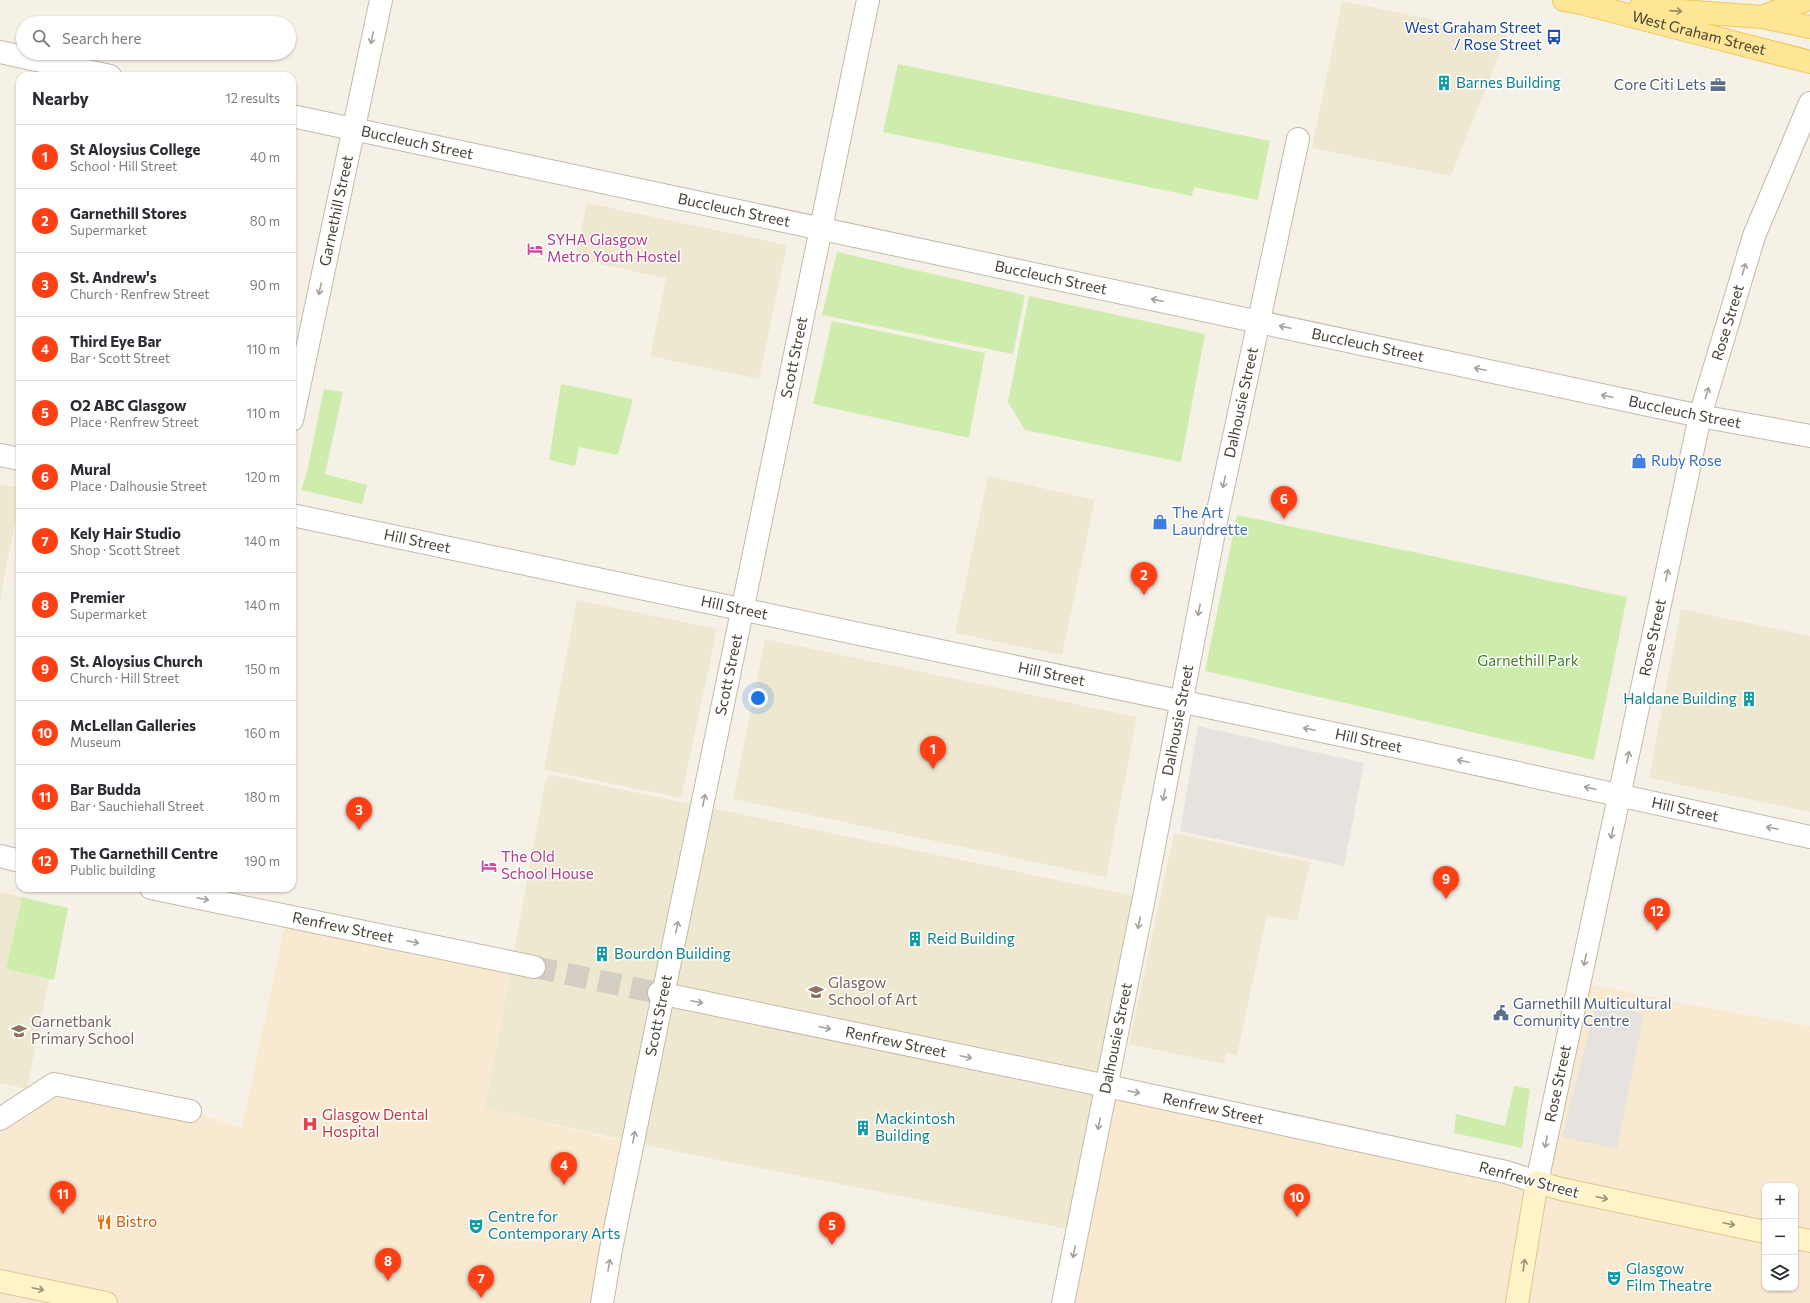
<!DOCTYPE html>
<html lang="en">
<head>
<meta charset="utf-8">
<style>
	body { margin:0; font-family:Commissioner,sans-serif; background:#f7f7f7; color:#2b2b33 }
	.controls { position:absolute; right:12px; bottom:12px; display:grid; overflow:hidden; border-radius:8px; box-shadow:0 1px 3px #0004 }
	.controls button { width:36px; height:36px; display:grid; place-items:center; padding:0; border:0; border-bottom:1px solid #e1e1e2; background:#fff; color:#2b2b33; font:20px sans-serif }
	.you { position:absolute; left:758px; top:698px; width:14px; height:14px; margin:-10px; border:3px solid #fff; border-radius:50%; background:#1a73e8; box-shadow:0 0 0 6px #1a73e833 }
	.badge { display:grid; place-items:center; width:26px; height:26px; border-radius:50%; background:#ff3f14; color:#fff; font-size:13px; font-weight:700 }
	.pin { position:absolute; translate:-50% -33px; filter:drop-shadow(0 1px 2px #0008) }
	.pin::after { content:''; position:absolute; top:21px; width:14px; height:12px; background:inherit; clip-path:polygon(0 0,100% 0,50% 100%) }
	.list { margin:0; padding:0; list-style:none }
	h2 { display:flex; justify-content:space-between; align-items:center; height:52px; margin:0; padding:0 16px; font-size:17px }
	h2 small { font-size:13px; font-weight:400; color:#7c7c81 }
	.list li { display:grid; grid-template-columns:26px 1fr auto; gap:12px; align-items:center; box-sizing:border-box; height:64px; padding:0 16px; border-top:1px solid #e1e1e2 }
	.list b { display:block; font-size:15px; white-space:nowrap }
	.list p { margin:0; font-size:13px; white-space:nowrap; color:#7c7c81 }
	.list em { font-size:13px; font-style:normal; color:#7c7c81 }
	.icon { flex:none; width:22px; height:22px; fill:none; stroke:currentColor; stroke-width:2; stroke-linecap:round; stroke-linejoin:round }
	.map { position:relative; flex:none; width:1810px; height:1303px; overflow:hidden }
	.search { position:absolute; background:#fff; box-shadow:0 1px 3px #0004; left:16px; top:16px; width:280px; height:44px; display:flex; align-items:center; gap:10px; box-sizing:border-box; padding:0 14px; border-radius:22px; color:#7c7c81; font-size:15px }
	.panel { position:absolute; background:#fff; box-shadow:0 1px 3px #0004; left:16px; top:72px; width:280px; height:820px; border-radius:12px }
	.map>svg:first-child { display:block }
</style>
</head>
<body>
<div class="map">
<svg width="1810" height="1303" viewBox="0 0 1810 1303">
	<rect width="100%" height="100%" fill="#f5f1e7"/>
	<path fill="#f9e9d1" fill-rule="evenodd" d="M287 916 511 962 485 1108 633 1144 603 1303H0V1119L54 1084 190 1111 242 1128Z
		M1580 982 1685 1004 1810 1026V1303H1065L1107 1086 1537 1182ZM1765 1186H1795V1288H1765Z"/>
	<path fill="#efe8d0" d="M1342 1 1507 35 1451 176 1312 148Z
		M587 203 787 245 759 379 650 356 666 278 575 259Z
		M988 476 1095 500 1062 655 955 633Z
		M0 484 20 488V502L5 571 0 604Z
		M577 600 717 629 681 798 544 770Z
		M1681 609 1810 636V812L1649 778Z
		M765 639 1137 717 1106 877 733 799Z
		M552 775 1144 898 1078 1231 668 1150 485 1108 546 778Z
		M1174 833 1310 862 1297 921 1267 915 1237 1055 1226 1053 1224 1064 1129 1044Z
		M0 892 22 897 6 969 49 979 27 1089 0 1083Z"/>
	<path fill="#ceedac" d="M898 64 1270 141 1258 200 1194 187 1192 196 883 132Z
		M837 252 1025 295 1013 354 822 315Z
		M1029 296 1205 334 1181 462 1025 430 1008 402Z
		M832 321 985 353 969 438 813 404Z
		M561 384 633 399 618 455 579 447 575 466 549 460Z
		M324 389 343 392 325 474 367 485 362 504 301 490 307 472Z
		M1237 515 1627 597 1594 760 1205 671Z
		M22 897 68 908 54 980 6 969Z
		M1514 1086 1530 1089 1522 1148 1454 1133 1456 1114 1505 1126Z"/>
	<path fill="#e6e3df" d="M1198 726 1364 763 1344 866 1180 831Z
		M1597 1000 1644 1014 1617 1149 1562 1137Z"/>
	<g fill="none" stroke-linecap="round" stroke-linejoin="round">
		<path stroke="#d3cec3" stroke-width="22" stroke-dasharray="22 11" stroke-linecap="butt" d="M534 967 659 993"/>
		<defs>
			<g id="street">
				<path d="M0 52 110 76"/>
				<path id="s1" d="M292 116 1700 416 1810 436"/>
				<path id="s2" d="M292 420 381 0"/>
				<path d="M0 455 20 459"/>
				<path id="s3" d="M292 515 1417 751 1810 837"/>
				<path d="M0 856 20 861"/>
				<path id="s4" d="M151 888 534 967"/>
				<path id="s5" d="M659 993 1107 1086 1506 1172 1537 1182 1700 416 1754 236 1810 103"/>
				<path d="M0 1119 54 1084 190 1111"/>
				<path id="s6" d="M602 1303 611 1249 663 995 868 0"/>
				<path id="s7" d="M1063 1303 1144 898 1218 511 1298 139"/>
			</g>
			<path id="secondary" d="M1795 1238 1810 1241
				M0 1281 106 1303
				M1517 1303 1537 1182 1561 1189 1765 1232"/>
			<g id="primary">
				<path id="s8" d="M1564 0 1581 3 1810 62"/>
				<path d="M1640 8 1762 17 1810 27"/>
				<path d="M1762 17 1806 0"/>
			</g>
		</defs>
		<use href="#street" stroke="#c2baa9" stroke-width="24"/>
		<use href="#secondary" stroke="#d9c893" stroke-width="24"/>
		<use href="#primary" stroke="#efc75b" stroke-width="24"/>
		<use href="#street" stroke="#fff" stroke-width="22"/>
		<use href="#secondary" stroke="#fff3c7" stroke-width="22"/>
		<use href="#primary" stroke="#ffe596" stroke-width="22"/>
	</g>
	<defs><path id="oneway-shaft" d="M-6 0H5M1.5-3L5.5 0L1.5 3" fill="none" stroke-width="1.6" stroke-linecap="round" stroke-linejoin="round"/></defs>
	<use stroke="#9b8b61" href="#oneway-shaft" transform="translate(1676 11) rotate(4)"/>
	<g stroke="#a4a09a">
		<use href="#oneway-shaft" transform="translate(372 38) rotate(102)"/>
		<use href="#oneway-shaft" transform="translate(1744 269) rotate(-73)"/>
		<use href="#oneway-shaft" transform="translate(320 289) rotate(102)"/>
		<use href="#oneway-shaft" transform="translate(1157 300) rotate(-168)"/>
		<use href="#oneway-shaft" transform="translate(1285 327) rotate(-168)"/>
		<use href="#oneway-shaft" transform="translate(1480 369) rotate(-168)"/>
		<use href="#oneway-shaft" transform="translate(1707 393) rotate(-73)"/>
		<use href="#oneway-shaft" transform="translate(1607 396) rotate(-168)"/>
		<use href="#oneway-shaft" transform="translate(1224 482) rotate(102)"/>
		<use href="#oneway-shaft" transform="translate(1667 575) rotate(-78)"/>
		<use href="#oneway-shaft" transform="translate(1199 610) rotate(101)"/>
		<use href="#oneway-shaft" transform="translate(1309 729) rotate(-168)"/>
		<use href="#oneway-shaft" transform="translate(1628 757) rotate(-78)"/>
		<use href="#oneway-shaft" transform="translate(1463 761) rotate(-168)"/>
		<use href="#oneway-shaft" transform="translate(1590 788) rotate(-168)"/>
		<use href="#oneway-shaft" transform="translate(1164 795) rotate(101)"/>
		<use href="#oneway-shaft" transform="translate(704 800) rotate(-78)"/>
		<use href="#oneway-shaft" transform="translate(1772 828) rotate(-168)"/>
		<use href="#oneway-shaft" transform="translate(1612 833) rotate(102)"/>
		<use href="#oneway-shaft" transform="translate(203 899) rotate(12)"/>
		<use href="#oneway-shaft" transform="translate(1139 923) rotate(101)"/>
		<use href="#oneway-shaft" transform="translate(677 927) rotate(-78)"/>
		<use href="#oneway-shaft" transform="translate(413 942) rotate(12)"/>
		<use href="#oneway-shaft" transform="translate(1585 960) rotate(102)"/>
		<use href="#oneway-shaft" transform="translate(697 1002) rotate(12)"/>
		<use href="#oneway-shaft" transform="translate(825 1028) rotate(12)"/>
		<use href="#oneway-shaft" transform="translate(966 1057) rotate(12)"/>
		<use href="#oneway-shaft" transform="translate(1134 1092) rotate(12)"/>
		<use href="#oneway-shaft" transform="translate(1099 1124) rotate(101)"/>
		<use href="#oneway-shaft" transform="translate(634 1137) rotate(-79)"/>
		<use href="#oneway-shaft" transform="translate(1546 1142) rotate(102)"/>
		<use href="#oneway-shaft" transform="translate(1074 1252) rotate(101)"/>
		<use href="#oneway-shaft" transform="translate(609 1265) rotate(-80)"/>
	</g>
	<g stroke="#9b9277">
		<use href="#oneway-shaft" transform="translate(1602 1198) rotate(12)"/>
		<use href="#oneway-shaft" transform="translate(1729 1224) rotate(12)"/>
		<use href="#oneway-shaft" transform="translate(1524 1265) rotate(-81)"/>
		<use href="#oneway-shaft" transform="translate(38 1289) rotate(12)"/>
	</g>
	<defs>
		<symbol id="bus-bare" viewBox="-9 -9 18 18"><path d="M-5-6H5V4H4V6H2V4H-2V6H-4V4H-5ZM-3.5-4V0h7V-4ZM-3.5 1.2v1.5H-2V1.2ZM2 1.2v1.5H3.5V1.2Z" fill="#1a4fb4" stroke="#fff" stroke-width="2.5" paint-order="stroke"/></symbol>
		<symbol id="building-bare" viewBox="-9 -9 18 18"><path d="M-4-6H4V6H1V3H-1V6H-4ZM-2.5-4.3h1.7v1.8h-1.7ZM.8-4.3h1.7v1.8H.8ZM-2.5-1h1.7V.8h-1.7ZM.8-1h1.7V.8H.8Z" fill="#0f9aa8" stroke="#fff" stroke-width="2.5" paint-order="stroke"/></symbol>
		<symbol id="office-bare" viewBox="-9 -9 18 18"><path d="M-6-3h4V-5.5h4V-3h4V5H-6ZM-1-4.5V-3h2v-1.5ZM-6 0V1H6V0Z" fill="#5c6f8a" stroke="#fff" stroke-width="2.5" paint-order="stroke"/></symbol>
		<symbol id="hotel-bare" viewBox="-9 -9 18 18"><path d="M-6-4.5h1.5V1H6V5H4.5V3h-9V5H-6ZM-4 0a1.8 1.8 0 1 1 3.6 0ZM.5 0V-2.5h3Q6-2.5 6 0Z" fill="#d1479c" stroke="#fff" stroke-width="2.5" paint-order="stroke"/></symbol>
		<symbol id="shop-bare" viewBox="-9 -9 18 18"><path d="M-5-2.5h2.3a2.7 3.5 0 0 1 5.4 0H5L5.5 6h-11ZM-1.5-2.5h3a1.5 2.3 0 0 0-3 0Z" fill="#3f7fe0" stroke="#fff" stroke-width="2.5" paint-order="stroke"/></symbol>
		<symbol id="university-bare" viewBox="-9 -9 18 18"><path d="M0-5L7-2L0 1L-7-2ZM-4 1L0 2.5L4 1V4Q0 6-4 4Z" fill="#8d6e63" stroke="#fff" stroke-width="2.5" paint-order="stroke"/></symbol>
		<symbol id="civic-bare" viewBox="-9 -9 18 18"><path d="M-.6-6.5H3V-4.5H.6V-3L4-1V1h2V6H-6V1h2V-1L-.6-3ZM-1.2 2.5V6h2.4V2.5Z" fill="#5c6f8a" stroke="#fff" stroke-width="2.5" paint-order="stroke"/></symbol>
		<symbol id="school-bare" viewBox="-9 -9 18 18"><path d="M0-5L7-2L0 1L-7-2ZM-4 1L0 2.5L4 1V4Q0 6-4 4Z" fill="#8d6e63" stroke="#fff" stroke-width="2.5" paint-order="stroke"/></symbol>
		<symbol id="hospital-bare" viewBox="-9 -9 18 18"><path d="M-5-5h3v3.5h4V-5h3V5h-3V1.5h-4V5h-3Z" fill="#e0444e" stroke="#fff" stroke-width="2.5" paint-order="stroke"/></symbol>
		<symbol id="restaurant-bare" viewBox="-9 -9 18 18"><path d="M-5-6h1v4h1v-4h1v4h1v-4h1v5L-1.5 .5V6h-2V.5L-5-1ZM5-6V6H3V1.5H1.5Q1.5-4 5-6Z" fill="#e8710a" stroke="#fff" stroke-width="2.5" paint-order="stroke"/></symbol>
		<symbol id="theatre-bare" viewBox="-9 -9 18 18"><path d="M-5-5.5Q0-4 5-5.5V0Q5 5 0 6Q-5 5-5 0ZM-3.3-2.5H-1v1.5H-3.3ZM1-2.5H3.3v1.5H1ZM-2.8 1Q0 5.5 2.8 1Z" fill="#0f9aa8" stroke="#fff" stroke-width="2.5" paint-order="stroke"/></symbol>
	</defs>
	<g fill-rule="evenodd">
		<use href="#bus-bare" x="1543" y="26" width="22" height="22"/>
		<use href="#building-bare" x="1433" y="72" width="22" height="22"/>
		<use href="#office-bare" x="1707" y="74" width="22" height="22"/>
		<use href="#hotel-bare" x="524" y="238" width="22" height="22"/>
		<use href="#shop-bare" x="1628" y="450" width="22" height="22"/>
		<use href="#shop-bare" x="1149" y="511" width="22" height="22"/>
		<use href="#building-bare" x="1738" y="688" width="22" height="22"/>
		<use href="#hotel-bare" x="478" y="855" width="22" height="22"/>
		<use href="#building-bare" x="904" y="928" width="22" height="22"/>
		<use href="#building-bare" x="591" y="943" width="22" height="22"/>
		<use href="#university-bare" x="805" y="981" width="22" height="22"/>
		<use href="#civic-bare" x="1490" y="1002" width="22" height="22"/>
		<use href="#school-bare" x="8" y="1020" width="22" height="22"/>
		<use href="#hospital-bare" x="299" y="1113" width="22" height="22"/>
		<use href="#building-bare" x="852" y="1117" width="22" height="22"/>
		<use href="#restaurant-bare" x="93" y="1211" width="22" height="22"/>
		<use href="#theatre-bare" x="465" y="1215" width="22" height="22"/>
		<use href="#theatre-bare" x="1603" y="1267" width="22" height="22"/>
	</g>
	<g text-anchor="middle" stroke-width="3" stroke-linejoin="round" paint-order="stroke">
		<g font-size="15" fill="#164399" stroke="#fff" text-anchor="end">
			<text x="1542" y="33">West Graham Street<tspan x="1542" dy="17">/ Rose Street</tspan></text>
		</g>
		<g font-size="15" fill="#494235" stroke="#fff">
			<text dy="5" stroke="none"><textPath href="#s8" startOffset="139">West Graham Street</textPath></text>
			<text dy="5" stroke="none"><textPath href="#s1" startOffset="128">Buccleuch Street</textPath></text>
			<text dy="5" stroke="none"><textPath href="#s1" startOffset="452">Buccleuch Street</textPath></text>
			<text dy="5" stroke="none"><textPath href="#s2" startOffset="214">Garnethill Street</textPath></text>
			<text dy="5" stroke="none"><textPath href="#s1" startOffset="776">Buccleuch Street</textPath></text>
			<text dy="5" stroke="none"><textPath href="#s5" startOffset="1779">Rose Street</textPath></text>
			<text dy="5" stroke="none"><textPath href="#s1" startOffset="1100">Buccleuch Street</textPath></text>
			<text dy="5" stroke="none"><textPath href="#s6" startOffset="965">Scott Street</textPath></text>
			<text dy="5" stroke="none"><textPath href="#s7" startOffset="918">Dalhousie Street</textPath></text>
			<text dy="5" stroke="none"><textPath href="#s1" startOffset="1424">Buccleuch Street</textPath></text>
			<text dy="5" stroke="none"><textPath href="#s3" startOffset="128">Hill Street</textPath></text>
			<text dy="5" stroke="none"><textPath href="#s3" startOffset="452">Hill Street</textPath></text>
			<text dy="5" stroke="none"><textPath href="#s5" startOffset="1455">Rose Street</textPath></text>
			<text dy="5" stroke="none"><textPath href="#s6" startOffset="641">Scott Street</textPath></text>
			<text dy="5" stroke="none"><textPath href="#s3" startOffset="776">Hill Street</textPath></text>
			<text dy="5" stroke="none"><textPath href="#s7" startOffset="594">Dalhousie Street</textPath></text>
			<text dy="5" stroke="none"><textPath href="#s3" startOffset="1100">Hill Street</textPath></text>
			<text dy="5" stroke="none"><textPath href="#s3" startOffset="1424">Hill Street</textPath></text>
			<text dy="5" stroke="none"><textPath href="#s4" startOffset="196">Renfrew Street</textPath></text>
			<text dy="5" stroke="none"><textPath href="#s6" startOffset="293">Scott Street</textPath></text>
			<text dy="5" stroke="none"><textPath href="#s7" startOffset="270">Dalhousie Street</textPath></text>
			<text dy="5" stroke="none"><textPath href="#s5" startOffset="242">Renfrew Street</textPath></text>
			<text dy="5" stroke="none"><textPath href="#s5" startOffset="999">Rose Street</textPath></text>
			<text dy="5" stroke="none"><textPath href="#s5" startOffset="566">Renfrew Street</textPath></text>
			<text transform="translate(1529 1180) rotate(15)" y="5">Renfrew Street</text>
		</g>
		<g font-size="15" fill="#0d838f" stroke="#fff" text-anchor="start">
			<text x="1456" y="88">Barnes Building</text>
			<text x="1737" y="704" text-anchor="end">Haldane Building</text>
			<text x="927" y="944">Reid Building</text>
			<text x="614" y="959">Bourdon Building</text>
			<text x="875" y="1124">Mackintosh<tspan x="875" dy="17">Building</tspan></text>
			<text x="488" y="1222">Centre for<tspan x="488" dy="17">Contemporary Arts</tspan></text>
			<text x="1626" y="1274">Glasgow<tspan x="1626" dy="17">Film Theatre</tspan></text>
		</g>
		<g font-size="15" fill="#4e5e75" stroke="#fff" text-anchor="end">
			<text x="1706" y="90">Core Citi Lets</text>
			<text x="1513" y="1009" text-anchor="start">Garnethill Multicultural<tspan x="1513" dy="17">Comunity Centre</tspan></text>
		</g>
		<g font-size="15" fill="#b23c85" stroke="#fff" text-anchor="start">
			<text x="547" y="245">SYHA Glasgow<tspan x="547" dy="17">Metro Youth Hostel</tspan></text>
			<text x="501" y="862">The Old<tspan x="501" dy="17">School House</tspan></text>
		</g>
		<g font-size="15" fill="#366cbe" stroke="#fff" text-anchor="start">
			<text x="1651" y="466">Ruby Rose</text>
			<text x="1172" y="518">The Art<tspan x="1172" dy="17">Laundrette</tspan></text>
		</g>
		<g font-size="15" fill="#438122" stroke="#fff">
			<text x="1528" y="666">Garnethill Park</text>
		</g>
		<g font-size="15" fill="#785e54" stroke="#fff" text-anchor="start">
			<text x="828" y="988">Glasgow<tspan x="828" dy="17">School of Art</tspan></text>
			<text x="31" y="1027">Garnetbank<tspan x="31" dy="17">Primary School</tspan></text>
		</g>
		<g font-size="15" fill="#be3a42" stroke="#fff" text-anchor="start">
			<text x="322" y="1120">Glasgow Dental<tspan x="322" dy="17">Hospital</tspan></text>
		</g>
		<g font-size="15" fill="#c56008" stroke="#fff" text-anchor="start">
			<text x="116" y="1227">Bistro</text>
		</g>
	</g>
</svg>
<div class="controls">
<button>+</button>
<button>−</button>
<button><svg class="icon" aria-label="layers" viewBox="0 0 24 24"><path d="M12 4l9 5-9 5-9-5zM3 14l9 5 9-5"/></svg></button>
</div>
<div class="you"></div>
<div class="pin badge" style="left:933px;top:769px">1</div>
<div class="pin badge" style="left:1144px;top:595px">2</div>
<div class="pin badge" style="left:359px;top:830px">3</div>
<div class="pin badge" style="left:564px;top:1185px">4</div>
<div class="pin badge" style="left:832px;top:1245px">5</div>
<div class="pin badge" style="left:1284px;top:519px">6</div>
<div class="pin badge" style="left:481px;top:1298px">7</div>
<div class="pin badge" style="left:388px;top:1281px">8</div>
<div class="pin badge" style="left:1446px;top:899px">9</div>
<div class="pin badge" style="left:1297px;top:1217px">10</div>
<div class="pin badge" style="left:63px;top:1214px">11</div>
<div class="pin badge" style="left:1657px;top:931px">12</div>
<div class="search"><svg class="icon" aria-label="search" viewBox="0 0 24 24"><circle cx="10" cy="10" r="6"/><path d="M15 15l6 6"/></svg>Search here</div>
<section class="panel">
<h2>Nearby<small>12 results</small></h2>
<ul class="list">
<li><span class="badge">1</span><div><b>St Aloysius College</b><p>School · Hill Street</p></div><em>40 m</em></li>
<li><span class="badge">2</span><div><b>Garnethill Stores</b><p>Supermarket</p></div><em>80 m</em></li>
<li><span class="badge">3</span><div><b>St. Andrew's</b><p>Church · Renfrew Street</p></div><em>90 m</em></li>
<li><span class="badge">4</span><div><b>Third Eye Bar</b><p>Bar · Scott Street</p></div><em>110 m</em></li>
<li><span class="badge">5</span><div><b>O2 ABC Glasgow</b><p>Place · Renfrew Street</p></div><em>110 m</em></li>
<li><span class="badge">6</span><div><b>Mural</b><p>Place · Dalhousie Street</p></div><em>120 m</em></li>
<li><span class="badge">7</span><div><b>Kely Hair Studio</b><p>Shop · Scott Street</p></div><em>140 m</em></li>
<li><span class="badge">8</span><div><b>Premier</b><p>Supermarket</p></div><em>140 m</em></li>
<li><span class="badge">9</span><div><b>St. Aloysius Church</b><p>Church · Hill Street</p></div><em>150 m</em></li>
<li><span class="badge">10</span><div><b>McLellan Galleries</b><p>Museum</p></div><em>160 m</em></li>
<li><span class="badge">11</span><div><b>Bar Budda</b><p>Bar · Sauchiehall Street</p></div><em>180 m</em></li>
<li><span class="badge">12</span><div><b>The Garnethill Centre</b><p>Public building</p></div><em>190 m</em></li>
</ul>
</section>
</div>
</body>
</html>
